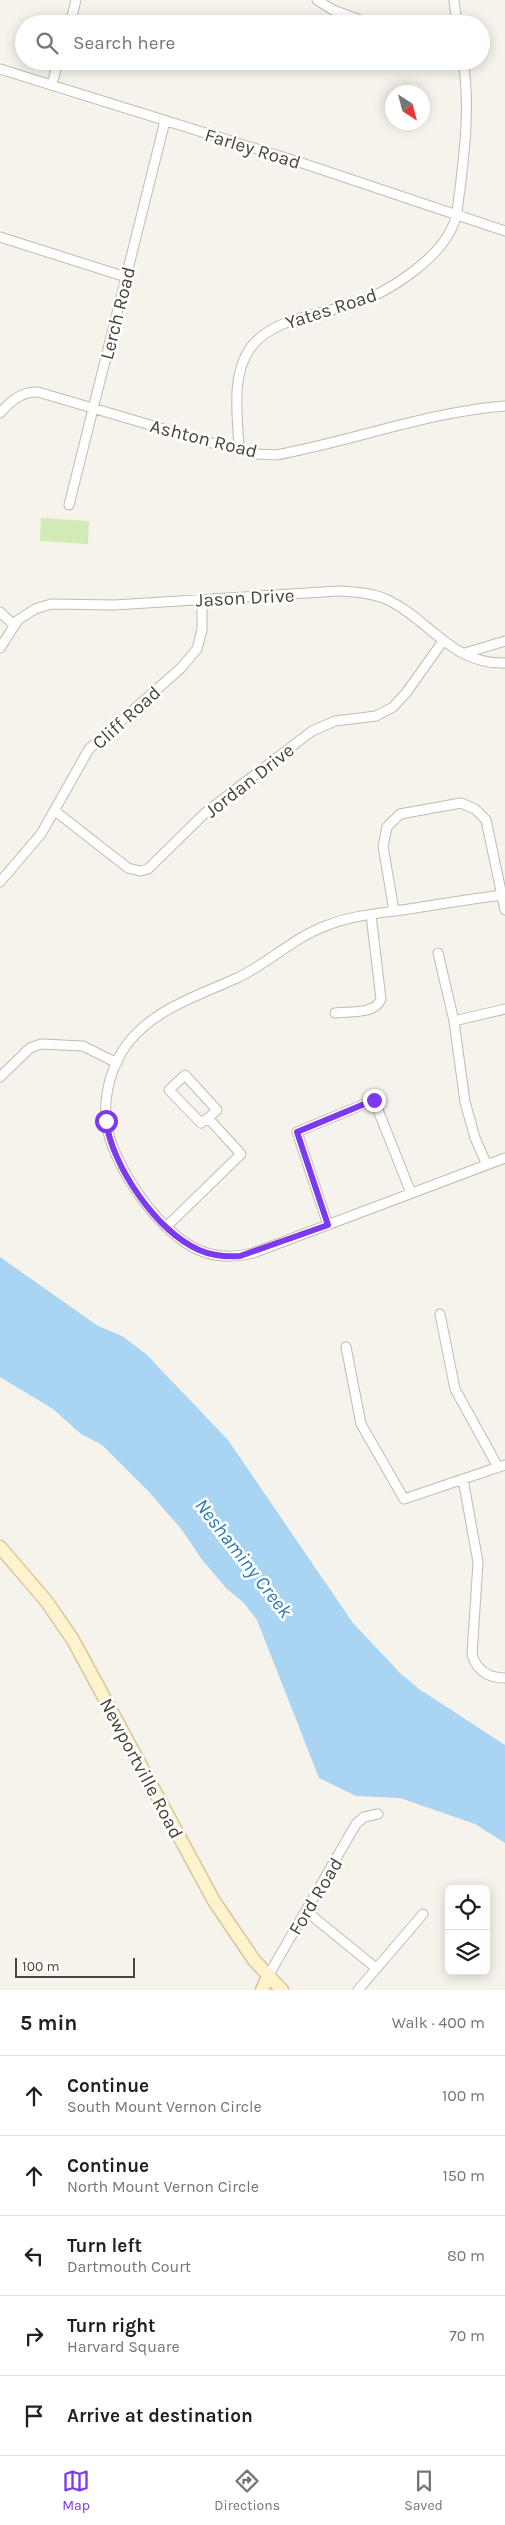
<!DOCTYPE html>
<html lang="en">
<head>
<meta charset="utf-8">
<style>
	body { margin:0; font-family:Karla,sans-serif; background:#f2f2f2; color:#202124 }
	.controls { position:absolute; right:15px; bottom:15px; display:grid; overflow:hidden; border-radius:8px; box-shadow:0 2px 12px #0003 }
	.controls button { width:45px; height:45px; display:grid; place-items:center; padding:0; border:0; border-bottom:1px solid #e0e0e0; background:#fff; color:#202124; font:25px sans-serif }
	.compass { position:absolute; left:385px; top:85px; width:45px; height:45px; border-radius:50%; background:#fff; box-shadow:0 2px 12px #0003; rotate:144deg }
	.scale { position:absolute; left:15px; bottom:12px; width:120px; box-sizing:border-box; padding-left:5px; border:2px solid #4b4439; border-top:0; font-size:14px; line-height:18px; white-space:nowrap; color:#4b4439; -webkit-text-stroke:4px #fff; paint-order:stroke }
	.stop { position:absolute; width:15px; height:15px; margin:-11px; border:4px solid #7c3aed; border-radius:50%; background:#fff }
	.stop.end { background:#7c3aed; border-color:#fff; box-shadow:0 1px 5px #0008 }
	.list { margin:0; padding:0; list-style:none }
	h2 { display:flex; justify-content:space-between; align-items:center; height:65px; margin:0; padding:0 20px; font-size:21px }
	h2 small { font-size:16px; font-weight:400; color:#757577 }
	.list li { display:grid; grid-template-columns:32px 1fr auto; gap:15px; align-items:center; box-sizing:border-box; height:80px; padding:0 20px; border-top:1px solid #e0e0e0 }
	.list b { display:block; font-size:19px; white-space:nowrap }
	.list p { margin:0; font-size:16px; white-space:nowrap; color:#757577 }
	.list em { font-size:16px; font-style:normal; color:#757577 }
	.icon { flex:none; width:28px; height:28px; fill:none; stroke:currentColor; stroke-width:2; stroke-linecap:round; stroke-linejoin:round }
	.map { position:relative; flex:none; width:505px; height:1990px; overflow:hidden }
	.search { position:absolute; background:#fff; box-shadow:0 2px 12px #0003; left:15px; right:15px; top:15px; height:55px; display:flex; align-items:center; gap:12px; box-sizing:border-box; padding:0 18px; border-radius:28px; color:#757577; font-size:19px }
	.sheet { height:465px; background:#fff }
	nav { display:flex; justify-content:space-around; align-items:center; box-sizing:border-box; height:70px; border-top:1px solid #e0e0e0; background:#fff; font-size:14px; color:#757577 }
	nav a { display:grid; justify-items:center; gap:2px }
	nav .on { color:#7c3aed }
	.map>svg:first-child { display:block }
</style>
</head>
<body>
<div class="map">
<svg width="505" height="1990" viewBox="0 0 505 1990">
	<rect width="100%" height="100%" fill="#f6f3ec"/>
	<path fill="#d2eab5" d="M41 518 89 521 88 544 40 541Z"/>
	<path fill="#a9d4f2" d="M0 1257 98 1326 122 1336 146 1354 228 1440 353 1623 400 1673 419 1689 505 1745V1843L475 1824 400 1798 356 1796 319 1778 257 1620 244 1603 227 1589 203 1561 182 1530 150 1493 102 1445 81 1434 53 1409 0 1377Z"/>
	<g fill="none" stroke-linecap="round" stroke-linejoin="round">
		<defs>
			<path id="street" d="M317 0 333 10 371 24
				M454 0 457 24
				M70 24 76 0
				M0 69 302 163 505 231
				M52 85 58 61
				M0 237 126 277
				M0 413C11 401 22 391 38 392L215 444 257 454 276 455C353 441 427 412 505 406
				M239 450C238 417 230 376 251 347 274 318 317 315 350 305 385 295 441 259 454 223 458 213 458 200 460 189 465 147 470 103 463 61
				M69 505 165 121
				M0 612 14 625
				M0 648 18 620 35 609 51 604 114 605 339 591C356 592 373 593 388 600 430 620 452 665 505 663
				M465 653 505 641
				M55 811 128 868 140 871 148 869 206 812 312 731 335 721 376 716 393 707 406 693 443 641
				M0 882 41 834 89 749 181 668 197 649 202 630V599
				M503 895C471 899 440 904 409 909 382 913 353 915 328 925 294 937 269 963 237 978 200 995 154 1009 128 1043 111 1065 104 1094 106 1121 111 1164 161 1236 201 1251 219 1258 235 1257 253 1253L505 1158
				M394 911 383 846 387 827 400 814 461 803 475 809 486 820 505 910
				M438 953 454 1021 465 1102 475 1138 487 1165
				M335 1013C349 1011 375 1015 381 999L371 915
				M454 1021 505 1009
				M0 1077 30 1048 41 1044 83 1046 117 1063
				M328 1225 297 1132 374 1100 411 1193
				M167 1226 241 1154 208 1118 217 1110 185 1075 169 1090 201 1123 208 1118
				M440 1314 455 1389 498 1467
				M346 1347 361 1424 404 1499 505 1465
				M463 1479 478 1562 472 1655C477 1670 488 1678 505 1678
				M306 1911 376 1968
				M268 1976 356 1824 364 1817 378 1814
				M358 1990 423 1914"/>
			<path id="secondary" d="M0 1547 47 1602 73 1640 214 1901 254 1960 282 1990
				M262 1990 268 1976"/>
		</defs>
		<use href="#street" stroke="#c2bbae" stroke-width="11"/>
		<use href="#secondary" stroke="#d6c79b" stroke-width="15"/>
		<use href="#street" stroke="#fff" stroke-width="9"/>
		<use href="#secondary" stroke="#fff3cd" stroke-width="12"/>
	</g>
	<g fill="none" stroke-linecap="round" stroke-linejoin="round">
		<path stroke="#7c3aed" stroke-width="6" d="M106 1121C112 1166 157 1232 199 1250 213 1256 226 1257 240 1256L328 1225 297 1132 374 1100"/>
	</g>
	<g text-anchor="middle" stroke-width="5" stroke-linejoin="round" paint-order="stroke">
		<g font-size="19" fill="#4b4439" stroke="#fff">
			<text transform="translate(253 148) rotate(17)" y="7">Farley Road</text>
			<text transform="translate(331 308) rotate(-18)" y="7">Yates Road</text>
			<text transform="translate(117 313) rotate(-76)" y="7">Lerch Road</text>
			<text transform="translate(204 438) rotate(14)" y="7">Ashton Road</text>
			<text transform="translate(245 597) rotate(-3)" y="7">Jason Drive</text>
			<text transform="translate(126 717) rotate(-42)" y="7">Cliff Road</text>
			<text transform="translate(249 780) rotate(-38)" y="7">Jordan Drive</text>
			<text transform="translate(142 1768) rotate(62)" y="7">Newportville Road</text>
			<text transform="translate(315 1896) rotate(-59)" y="7">Ford Road</text>
		</g>
		<g font-size="20" font-style="italic" fill="#2e7ab2" stroke="#fff">
			<text transform="translate(244 1558) rotate(52)" y="7">Neshaminy Creek</text>
		</g>
	</g>
</svg>
<div class="controls">
<button><svg class="icon" aria-label="locate" viewBox="0 0 24 24"><circle cx="12" cy="12" r="6"/><path d="M12 2v4M12 18v4M2 12h4M18 12h4"/></svg></button>
<button><svg class="icon" aria-label="layers" viewBox="0 0 24 24"><path d="M12 4l9 5-9 5-9-5zM3 14l9 5 9-5"/></svg></button>
</div>
<svg class="compass" viewBox="-18 -18 36 36"><path d="M0-13l5 13h-10z" fill="#e53935"/><path d="M0 13l5-13h-10z" fill="#757577"/></svg>
<div class="scale">100 m</div>
<div class="stop" style="left:106px;top:1121px"></div>
<div class="stop end" style="left:374px;top:1100px"></div>
<div class="search"><svg class="icon" aria-label="search" viewBox="0 0 24 24"><circle cx="10" cy="10" r="6"/><path d="M15 15l6 6"/></svg>Search here</div>
</div>
<section class="sheet">
<h2>5 min<small>Walk · 400 m</small></h2>
<ul class="list">
<li><svg class="icon" aria-label="ahead" viewBox="0 0 24 24"><path d="M12 20V5M6 11l6-6 6 6"/></svg><div><b>Continue</b><p>South Mount Vernon Circle</p></div><em>100 m</em></li>
<li><svg class="icon" aria-label="ahead" viewBox="0 0 24 24"><path d="M12 20V5M6 11l6-6 6 6"/></svg><div><b>Continue</b><p>North Mount Vernon Circle</p></div><em>150 m</em></li>
<li><svg class="icon" aria-label="left" viewBox="0 0 24 24"><path d="M17 20v-9H6M10 6l-5 5 5 5"/></svg><div><b>Turn left</b><p>Dartmouth Court</p></div><em>80 m</em></li>
<li><svg class="icon" aria-label="right" viewBox="0 0 24 24"><path d="M7 20v-9h11M14 6l5 5-5 5"/></svg><div><b>Turn right</b><p>Harvard Square</p></div><em>70 m</em></li>
<li><svg class="icon" aria-label="arrive" viewBox="0 0 24 24"><path d="M6 21V4h12l-3 4 3 4H6"/></svg><div><b>Arrive at destination</b></div></li>
</ul>
</section>
<nav>
<a class="on"><svg class="icon" aria-label="map" viewBox="0 0 24 24"><path d="M3 6l6-2 6 2 6-2v14l-6 2-6-2-6 2zM9 4v14M15 6v14"/></svg>Map</a>
<a><svg class="icon" aria-label="directions" viewBox="0 0 24 24"><path d="M12 3l9 9-9 9-9-9zM9 14v-3h6M13 9l2 2-2 2"/></svg>Directions</a>
<a><svg class="icon" aria-label="saved" viewBox="0 0 24 24"><path d="M7 4h10v16l-5-4-5 4z"/></svg>Saved</a>
</nav>
</body>
</html>
